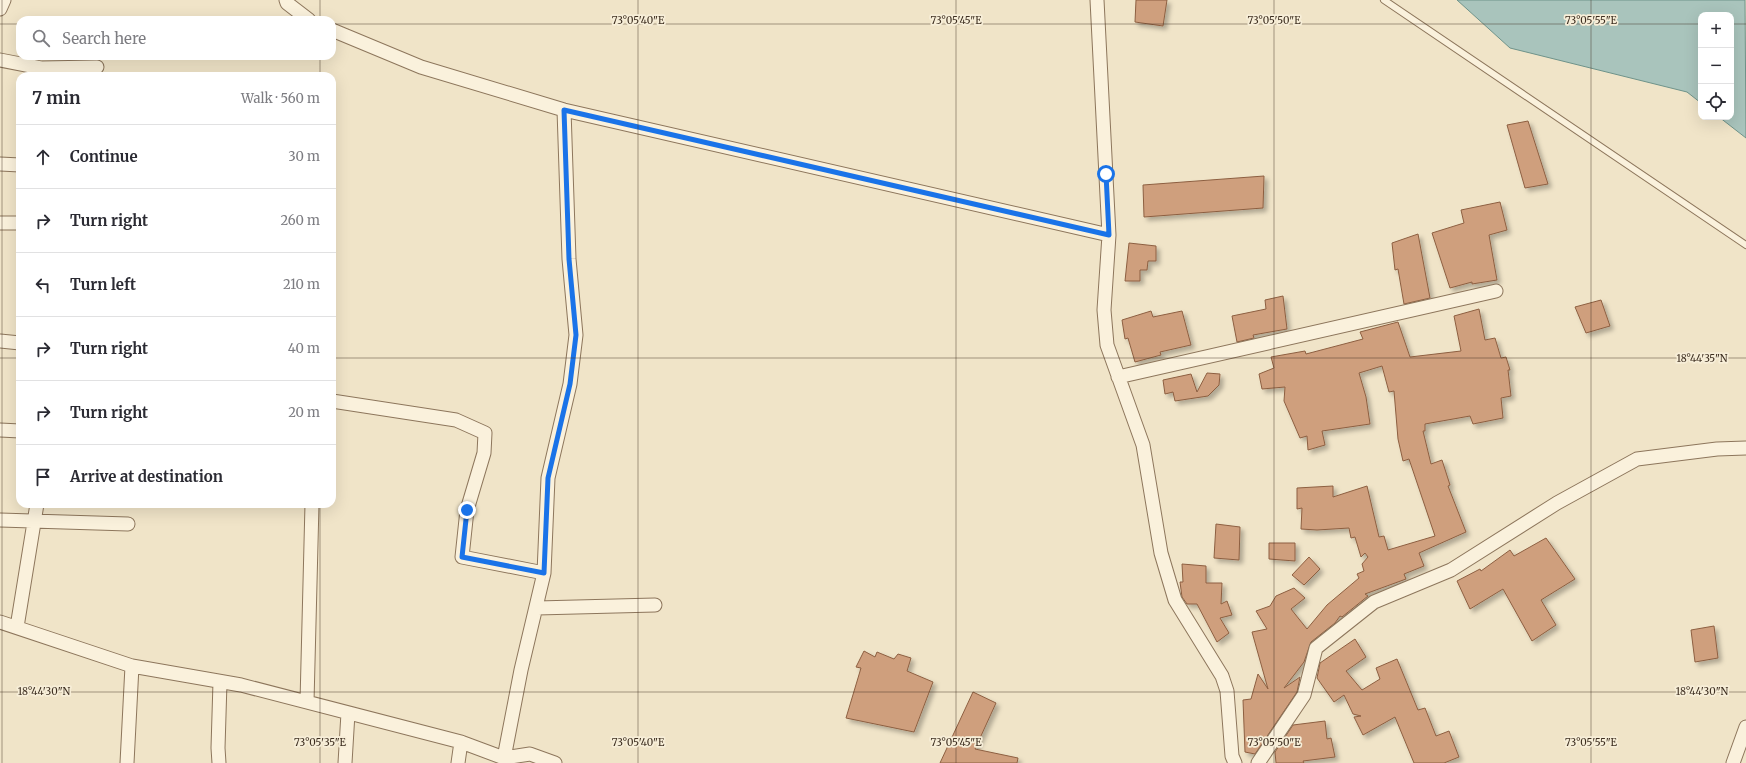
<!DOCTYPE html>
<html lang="en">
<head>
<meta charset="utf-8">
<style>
	body { margin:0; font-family:Merriweather,serif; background:#f2f2f3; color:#2b2b33 }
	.controls { position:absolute; right:12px; top:12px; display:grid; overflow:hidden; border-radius:8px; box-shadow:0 4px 16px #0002 }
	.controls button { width:36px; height:36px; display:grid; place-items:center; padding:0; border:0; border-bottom:1px solid #e1e1e2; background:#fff; color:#2b2b33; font:20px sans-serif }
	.stop { position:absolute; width:12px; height:12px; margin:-9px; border:3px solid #1a73e8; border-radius:50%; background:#fff }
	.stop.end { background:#1a73e8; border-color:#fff; box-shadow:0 1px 4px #0008 }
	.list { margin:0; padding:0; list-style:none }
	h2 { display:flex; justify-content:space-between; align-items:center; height:52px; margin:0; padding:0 16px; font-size:17px }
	h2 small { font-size:13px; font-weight:400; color:#7c7c81 }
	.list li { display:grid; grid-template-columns:26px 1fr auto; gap:12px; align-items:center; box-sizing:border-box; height:64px; padding:0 16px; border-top:1px solid #e1e1e2 }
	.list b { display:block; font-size:15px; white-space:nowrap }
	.list em { font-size:13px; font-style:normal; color:#7c7c81 }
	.icon { flex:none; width:22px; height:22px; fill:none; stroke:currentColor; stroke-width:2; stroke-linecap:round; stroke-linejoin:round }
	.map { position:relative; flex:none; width:1746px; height:763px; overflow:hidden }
	.search { position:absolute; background:#fff; box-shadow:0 4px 16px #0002; left:16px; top:16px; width:320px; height:44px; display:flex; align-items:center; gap:10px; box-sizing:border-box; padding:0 14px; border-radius:12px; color:#7c7c81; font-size:15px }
	.panel { position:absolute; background:#fff; box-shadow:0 4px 16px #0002; left:16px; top:72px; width:320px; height:436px; border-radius:12px }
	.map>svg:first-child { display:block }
</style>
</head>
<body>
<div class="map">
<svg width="1746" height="763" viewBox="0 0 1746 763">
	<defs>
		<filter id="shadow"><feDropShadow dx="3.5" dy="3.5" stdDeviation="2" flood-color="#0004"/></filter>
	</defs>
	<rect width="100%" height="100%" fill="#f0e4c8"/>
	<path fill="#a9c4bc" stroke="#6f938a" d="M1457 0H1745L1746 138 1719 117H1731V15H1701V103L1687 92 1510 48Z"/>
	<path fill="#cf9f7d" stroke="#8d5f41" filter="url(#shadow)" d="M1136 0H1167L1163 26 1135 22Z
		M1528 121 1548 184 1525 188 1507 125Z
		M1264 176 1263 208 1144 217 1143 185Z
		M1500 202 1507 230 1489 235 1497 280 1472 284V282L1450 288 1432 233 1464 223 1461 210Z
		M1418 234 1430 298 1404 304 1398 269 1395 270 1392 243Z
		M1129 243 1156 246V261H1148L1147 270H1140V281H1125Z
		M1283 296 1287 329 1253 335 1254 338 1237 342 1232 316 1266 309 1265 300Z
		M1601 300 1610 326 1586 333 1575 307Z
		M1479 309 1485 340 1495 338 1501 358 1506 357 1510 370H1508L1511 396 1501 398 1503 418 1473 424 1470 416 1425 424V431H1423L1431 464 1442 460 1450 485 1448 486 1466 532 1419 553 1424 566 1404 574 1406 579 1365 594 1368 596 1342 617 1340 616 1335 623 1311 642 1304 662 1284 688 1300 677 1297 692 1255 754 1245 752 1243 700 1251 699 1258 674 1268 689 1252 632 1267 629 1256 611 1270 606 1276 596 1294 588 1305 598 1291 609 1307 629 1327 605 1359 578 1357 574 1364 571 1362 564 1368 557 1365 553 1361 557 1355 537 1351 538 1349 528 1317 530 1301 529 1302 508 1297 509V488L1333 486V497L1367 486 1379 537 1384 536 1388 550 1435 536 1409 459 1403 461 1398 439 1394 391 1389 392 1382 366 1359 373 1366 397 1370 424 1322 431 1325 445 1308 450 1307 436 1300 438 1284 401 1285 387 1262 389 1259 374 1274 368 1271 357 1305 351 1306 354 1363 339 1360 332 1398 322 1410 357 1461 351 1454 316Z
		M1151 311 1153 317 1182 311 1191 345 1160 352 1161 355 1135 362 1128 338 1125 339 1122 320Z
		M1207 373 1220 374 1219 385 1208 396 1175 401 1173 392 1165 394 1163 380 1191 374 1197 392Z
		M1216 524 1240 527 1239 560 1214 558Z
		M1546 538 1575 579 1541 600 1556 625 1532 641 1503 589 1470 609 1457 581 1480 569 1481 571 1510 550 1514 556Z
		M1269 543H1295V561L1269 559Z
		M1309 557 1320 569 1304 585 1292 575Z
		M1182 564 1206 566V583H1222L1221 604 1227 601 1232 615 1220 618 1229 633 1217 642 1197 604H1187L1182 597 1180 582H1183Z
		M1714 626 1718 658 1695 662 1691 630Z
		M1355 639 1366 657 1346 671 1362 690 1380 679 1376 668 1397 659 1418 710 1425 708 1436 736 1449 731 1459 757 1444 763H1414L1395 717 1363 735 1354 717 1361 716 1353 714 1344 695 1334 702 1317 678 1320 663Z
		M864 651 875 657 877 652 894 659 898 654 911 658 907 671 933 682 914 732 846 718 861 668 856 667Z
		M973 692 996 703 975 749 1018 758 1017 763H940Z
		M1325 721 1327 739 1331 738 1335 757 1303 761 1304 763H1276L1275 752 1293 725Z"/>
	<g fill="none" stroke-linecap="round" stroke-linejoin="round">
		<defs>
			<path id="lane" d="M1384 0 1746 245"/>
			<path id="street" d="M286 0 287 3 309 20
				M1097 0 1109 235 1104 310 1107 345 1143 445 1161 553 1175 600 1222 676 1227 691 1232 756 1235 763
				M0 9 4 0
				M332 30 421 67 564 110 1109 235
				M0 60 41 68 97 67
				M0 164 20 165
				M0 223H20
				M0 341 20 343
				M1118 377 1496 291
				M332 401 456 420 485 433 484 453 467 510 462 557 544 573
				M0 430 20 431
				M0 520 128 524
				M537 608 655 605
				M0 622 132 666 241 685 461 742 504 758 530 754 555 763
				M17 627 37 504
				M307 702 312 504
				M504 758 521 670 544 573 548 478 570 384 576 335 569 259 564 110
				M127 763 132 666
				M219 763 218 748 220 682
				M345 763 348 713
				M458 763 461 742
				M1258 763 1304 695 1316 648 1374 602 1451 570 1557 503 1637 459 1717 449 1746 448
				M1733 763 1746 727"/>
		</defs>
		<use href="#lane" stroke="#8d765c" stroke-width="8"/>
		<use href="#street" stroke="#8d765c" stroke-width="15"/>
		<use href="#lane" stroke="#faf1dc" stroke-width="6"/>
		<use href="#street" stroke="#faf1dc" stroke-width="13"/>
	</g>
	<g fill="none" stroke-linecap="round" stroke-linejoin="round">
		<path stroke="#1a73e8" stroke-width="5" d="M467 510 462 557 544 573 548 478 570 384 576 335 569 259 564 110 1109 235 1106 174"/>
	</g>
	<path fill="none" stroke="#3d2e20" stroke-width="1" stroke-opacity="0.45" d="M2 0V763M320 0V20M638 0V763M956 0V763M1274 0V763M1591 0V763M0 24H20M332 24H1701M1731 24H1746M320 56V76M0 358H20M332 358H1746M320 504V763M0 692H1746"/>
	<g font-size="10" text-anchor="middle" fill="#3d2e20" stroke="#f7eed8" stroke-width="3.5" stroke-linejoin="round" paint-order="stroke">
		<text x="638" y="24">73°05'40"E</text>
		<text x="956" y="24">73°05'45"E</text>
		<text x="1274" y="24">73°05'50"E</text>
		<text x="1591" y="24">73°05'55"E</text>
		<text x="1702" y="362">18°44'35"N</text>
		<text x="44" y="695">18°44'30"N</text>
		<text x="1702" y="695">18°44'30"N</text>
		<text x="320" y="746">73°05'35"E</text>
		<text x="638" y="746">73°05'40"E</text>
		<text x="956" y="746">73°05'45"E</text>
		<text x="1274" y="746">73°05'50"E</text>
		<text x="1591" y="746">73°05'55"E</text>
	</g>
</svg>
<div class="controls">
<button>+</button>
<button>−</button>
<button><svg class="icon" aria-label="locate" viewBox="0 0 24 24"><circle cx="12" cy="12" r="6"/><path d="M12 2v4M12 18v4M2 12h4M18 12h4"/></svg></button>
</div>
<div class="stop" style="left:1106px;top:174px"></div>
<div class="stop end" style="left:467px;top:510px"></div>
<div class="search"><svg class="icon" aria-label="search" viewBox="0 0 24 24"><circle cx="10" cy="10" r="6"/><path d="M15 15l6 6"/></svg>Search here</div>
<section class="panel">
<h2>7 min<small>Walk · 560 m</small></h2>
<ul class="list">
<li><svg class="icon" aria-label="ahead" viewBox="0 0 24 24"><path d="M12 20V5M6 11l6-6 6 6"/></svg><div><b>Continue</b></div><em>30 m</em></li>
<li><svg class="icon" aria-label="right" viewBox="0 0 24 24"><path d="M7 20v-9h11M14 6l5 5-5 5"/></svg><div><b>Turn right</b></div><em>260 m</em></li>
<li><svg class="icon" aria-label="left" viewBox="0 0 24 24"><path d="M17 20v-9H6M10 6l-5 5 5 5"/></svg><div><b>Turn left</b></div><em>210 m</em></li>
<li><svg class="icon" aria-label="right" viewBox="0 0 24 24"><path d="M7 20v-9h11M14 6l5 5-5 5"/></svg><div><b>Turn right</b></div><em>40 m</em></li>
<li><svg class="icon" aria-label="right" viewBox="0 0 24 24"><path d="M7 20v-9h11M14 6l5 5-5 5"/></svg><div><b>Turn right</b></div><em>20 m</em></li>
<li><svg class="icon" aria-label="arrive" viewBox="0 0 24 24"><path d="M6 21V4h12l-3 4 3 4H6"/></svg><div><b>Arrive at destination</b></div></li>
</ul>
</section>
</div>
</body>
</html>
